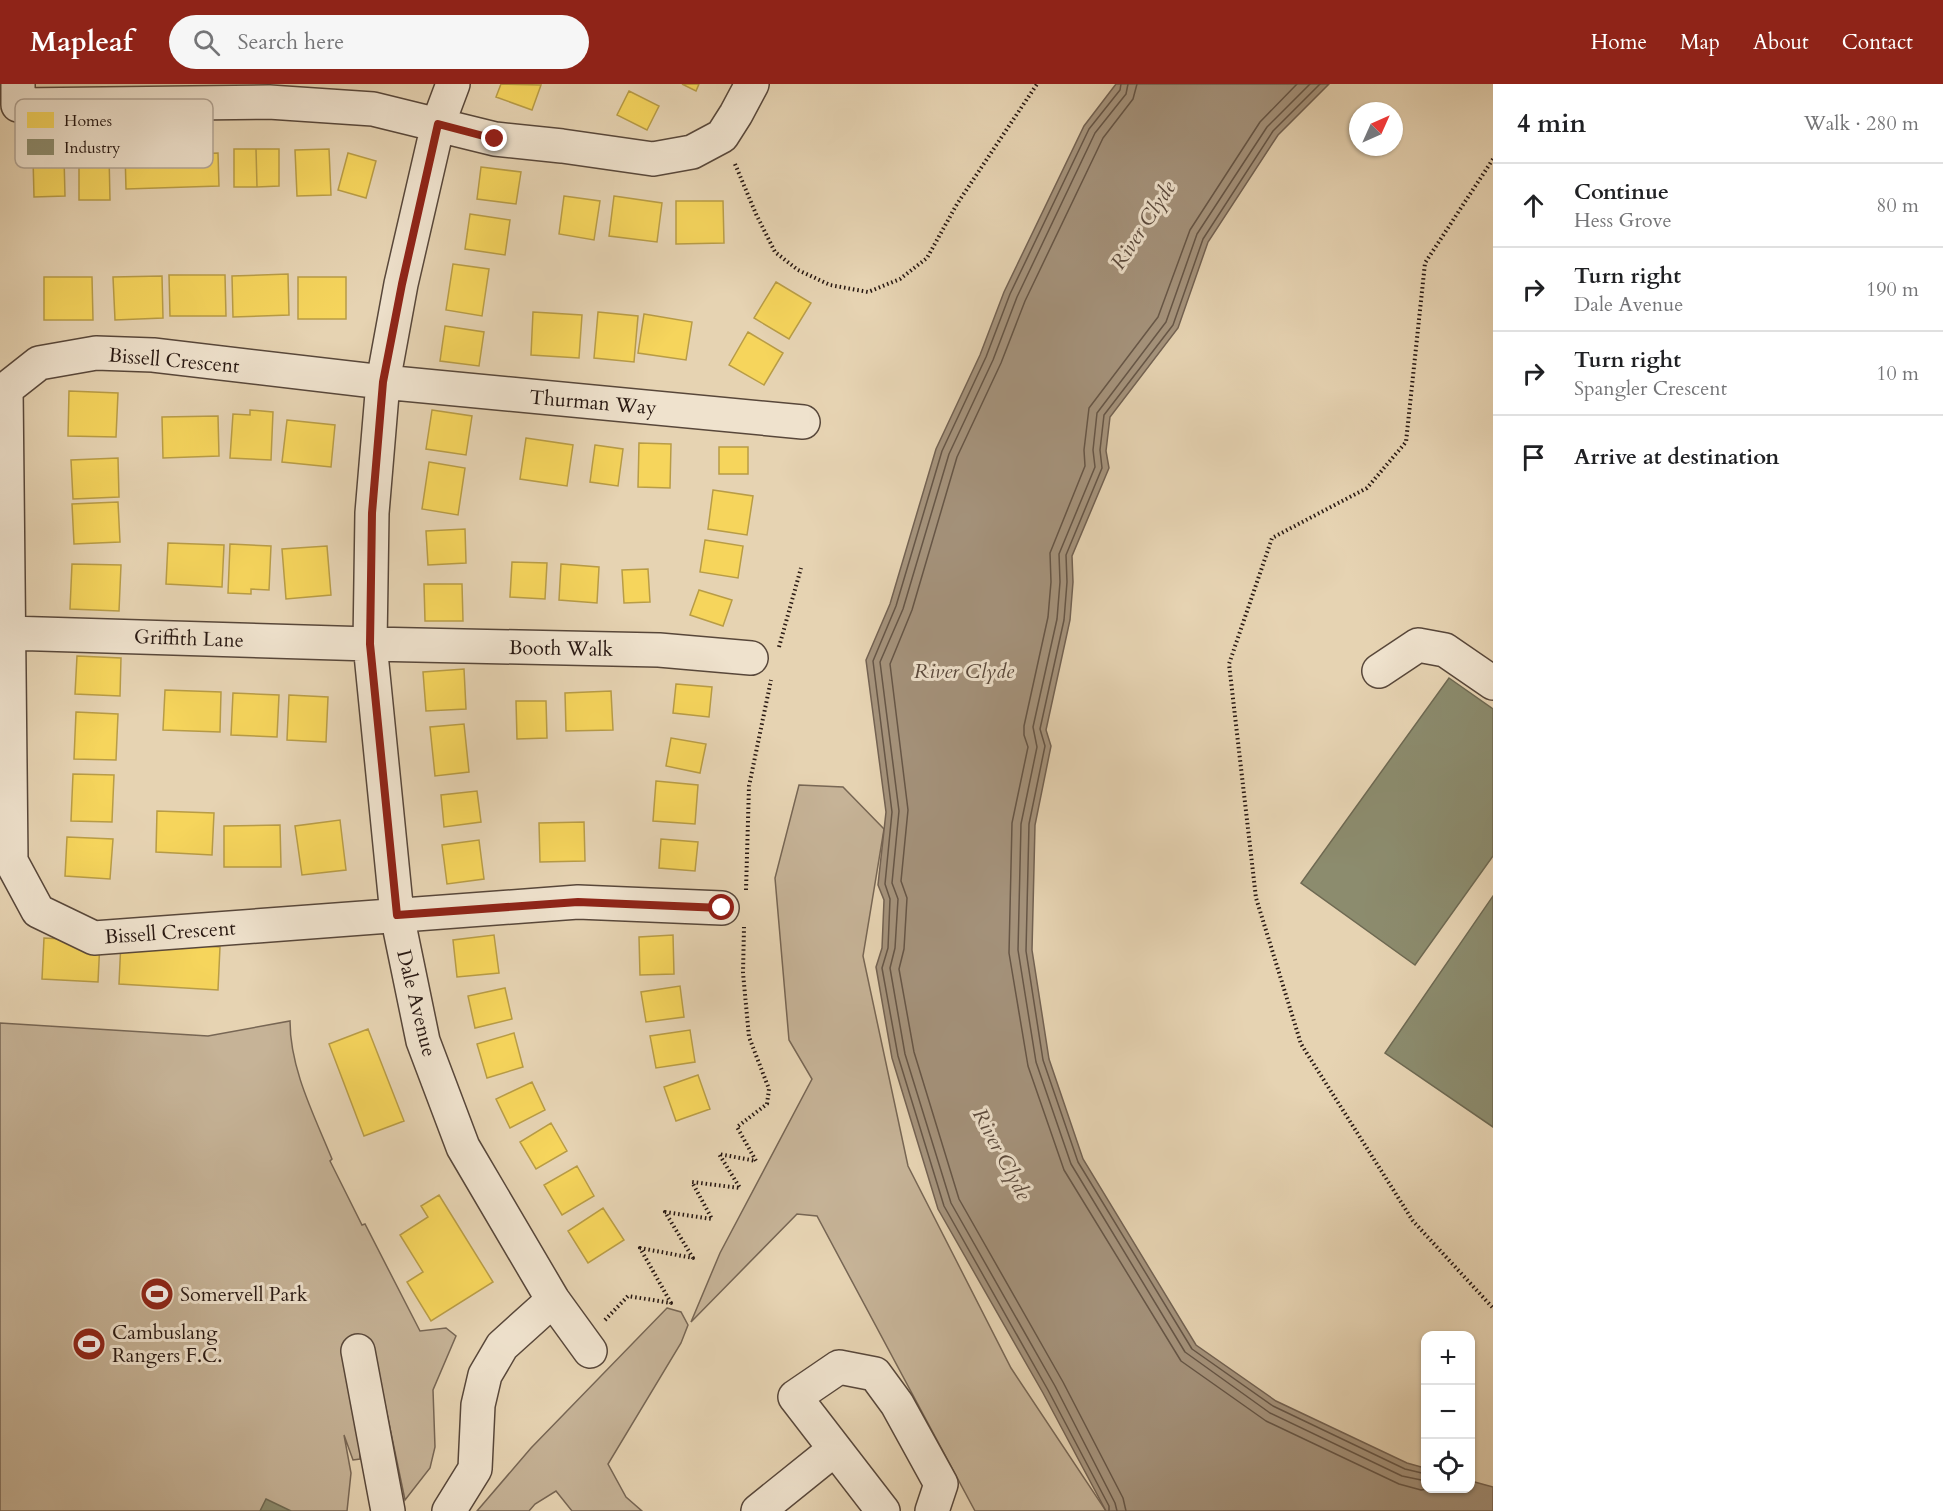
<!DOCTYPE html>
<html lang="en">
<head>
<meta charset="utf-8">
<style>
	body { margin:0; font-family:Cardo,serif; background:#f6f6f6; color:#202124 }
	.controls { position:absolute; right:18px; bottom:18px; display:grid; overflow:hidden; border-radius:12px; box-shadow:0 2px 4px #0004 }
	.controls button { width:54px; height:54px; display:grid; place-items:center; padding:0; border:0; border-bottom:2px solid #e0e0e0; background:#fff; color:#202124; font:30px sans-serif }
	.compass { position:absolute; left:1349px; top:18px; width:54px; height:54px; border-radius:50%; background:#fff; box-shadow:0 2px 4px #0004; rotate:45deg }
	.stop { position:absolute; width:18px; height:18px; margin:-14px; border:4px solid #8f2418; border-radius:50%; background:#fff }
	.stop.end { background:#8f2418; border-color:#fff; box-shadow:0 2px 6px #0008 }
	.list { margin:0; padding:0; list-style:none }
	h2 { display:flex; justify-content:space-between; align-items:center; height:78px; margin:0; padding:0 24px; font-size:26px }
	h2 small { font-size:20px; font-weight:400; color:#757577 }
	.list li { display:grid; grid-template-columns:39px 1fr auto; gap:18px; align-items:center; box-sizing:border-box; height:84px; padding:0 24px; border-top:2px solid #e0e0e0 }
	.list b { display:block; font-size:22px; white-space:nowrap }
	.list p { margin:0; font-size:20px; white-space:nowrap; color:#757577 }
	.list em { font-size:20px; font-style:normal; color:#757577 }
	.icon { flex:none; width:33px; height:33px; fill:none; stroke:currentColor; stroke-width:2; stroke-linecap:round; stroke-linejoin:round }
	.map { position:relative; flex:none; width:1493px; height:1427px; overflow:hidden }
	header { display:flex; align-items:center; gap:36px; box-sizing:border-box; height:84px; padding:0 30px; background:#8f2418; color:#fff }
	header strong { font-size:28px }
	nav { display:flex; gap:33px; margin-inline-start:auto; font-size:21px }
	.search { width:420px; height:54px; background:#f6f6f6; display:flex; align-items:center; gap:15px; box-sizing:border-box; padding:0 21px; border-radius:33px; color:#757577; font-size:22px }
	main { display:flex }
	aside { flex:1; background:#fff }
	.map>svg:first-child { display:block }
</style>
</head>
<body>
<header>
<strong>Mapleaf</strong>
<div class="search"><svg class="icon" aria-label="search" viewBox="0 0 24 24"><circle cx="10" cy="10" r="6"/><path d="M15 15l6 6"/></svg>Search here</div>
<nav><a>Home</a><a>Map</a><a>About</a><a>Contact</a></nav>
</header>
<main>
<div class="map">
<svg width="1493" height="1427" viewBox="0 0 1493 1427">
	<rect width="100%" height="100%" fill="#e6d3b2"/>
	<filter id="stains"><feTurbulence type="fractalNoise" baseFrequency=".00333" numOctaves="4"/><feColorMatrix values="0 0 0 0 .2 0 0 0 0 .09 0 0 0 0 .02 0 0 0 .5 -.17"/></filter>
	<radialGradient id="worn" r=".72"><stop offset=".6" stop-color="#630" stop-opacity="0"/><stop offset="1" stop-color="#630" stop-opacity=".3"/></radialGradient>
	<path fill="#c6b397" stroke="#776654" stroke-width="1.5" d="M799 701 843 703 884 745 863 872 908 1082 1011 1284 1106 1427H975L817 1132 797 1130 691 1238 720 1169 812 995 789 956 775 794Z
		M290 937C290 985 314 1031 332 1075L330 1077 362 1141 365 1140 420 1247 446 1244 456 1252 433 1306 435 1363 430 1384 405 1416 377 1282 359 1341 360 1375 353 1376 344 1351 351 1389 347 1427H0V939L208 952Z
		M667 1224 681 1228 688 1241 681 1259 608 1380 626 1413 642 1427H572L556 1407 535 1420 529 1427H477L531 1364Z"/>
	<path fill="#a5937c" stroke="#736252" stroke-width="1.5" d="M1116 0H1329L1278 51 1208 158 1178 244 1110 333 1106 367 1109 384 1072 472 1073 498 1070 536 1046 646 1051 662 1035 741 1032 866 1049 975 1083 1075 1196 1261 1276 1317 1407 1379 1425 1384 1426 1404H1470L1471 1397 1493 1403V1427H1106L1043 1309 938 1125 892 974 876 883 882 864 884 816 878 801 886 728 866 576 890 520 936 365 980 271 1004 208 1084 42Z"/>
	<path fill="#f6d55c" stroke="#b89c46" stroke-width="1.5" d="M501 0 541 1 532 26 496 13Z
		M682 0H699L696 7Z
		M629 7 659 22 647 46 617 31Z
		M234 65H256L257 103H234Z
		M256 65H279V102L257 103Z
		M329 65 331 111 297 112 295 66Z
		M149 67V72L218 69 219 102 126 105 125 68Z
		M348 69 376 77 366 114 338 106Z
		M109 70 110 116H79V71Z
		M64 73 65 112 34 113 33 74Z
		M481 83 521 88 516 120 477 115Z
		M564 112 600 117 594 156 559 150Z
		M614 112 662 119 657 158 609 152Z
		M676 117H723L724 159 676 160Z
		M470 130 510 136 505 171 465 165Z
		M453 180 489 185 482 232 446 226Z
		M288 190 289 231 233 233 232 192Z
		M169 191H225L226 232H170Z
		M162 192 163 234 115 236 113 193Z
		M44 193H92L93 236H44Z
		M298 193H346V235H298Z
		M776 198 811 219 789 255 754 234Z
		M533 228 582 231 579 274 531 271Z
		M598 228 638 232 634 278 594 274Z
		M644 230 692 238 686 276 638 269Z
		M445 242 484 248 479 282 440 277Z
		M748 248 783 269 764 301 729 281Z
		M69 307 118 309 116 353 68 352Z
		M250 326 273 328 271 376 230 374 233 330 250 331Z
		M432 326 472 332 466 371 426 365Z
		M218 332 219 372 163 374 162 333Z
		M287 336 335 341 331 383 282 378Z
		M526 354 573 361 567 402 520 395Z
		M639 359 671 360 670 404 638 403Z
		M595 361 623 365 618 402 590 398Z
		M719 363H748V390H719Z
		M118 374 119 413 73 415 71 376Z
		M429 378 465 384 458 431 422 425Z
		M713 406 753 412 747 451 708 445Z
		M118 418 120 458 74 460 72 420Z
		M465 445 466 479 428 481 426 447Z
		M705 456 743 462 738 494 700 488Z
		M168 459 224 461 222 503 166 500Z
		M230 460 271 462 269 506 251 505V510L228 509Z
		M327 462 331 511 286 515 282 465Z
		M512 478 547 479 545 515 510 513Z
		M72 480 121 481 119 527 70 525Z
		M561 480 599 483 597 519 559 516Z
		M648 485 650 518 624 519 622 486Z
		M424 500H462L463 537H425Z
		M699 506 732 516 723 542 690 531Z
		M77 572 121 574 120 612 75 610Z
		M464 585 466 625 426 627 423 588Z
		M676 600 712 603 709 633 673 629Z
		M165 606 221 608 220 648 163 646Z
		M611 607 613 646 566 647 565 609Z
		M233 609 279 611 277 653 231 651Z
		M289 611 328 613 326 658 287 656Z
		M516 617H546L547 654 517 655Z
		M76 628 118 630 116 676 74 675Z
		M464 640 469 688 435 692 430 643Z
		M671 654 706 660 700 689 666 682Z
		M73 690 114 691 112 738 71 737Z
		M656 697 698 701 695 740 653 737Z
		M477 707 481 738 444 743 441 711Z
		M157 727 214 729 212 771 156 768Z
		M340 736 346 786 302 791 295 742Z
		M584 738 585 777 540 778 539 739Z
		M280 741 281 783H224V742Z
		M67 753 113 755 110 795 65 792Z
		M661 755 698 758 695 787 659 784Z
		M479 756 484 795 447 800 442 761Z
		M494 851 499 889 457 893 453 856Z
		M673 851 674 890 640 891 639 853Z
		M44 854 100 857 98 898 42 895Z
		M121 857 220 863 218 906 119 900Z
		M680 902 684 933 646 938 641 908Z
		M505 904 512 935 475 944 468 912Z
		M368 945 404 1037 364 1052 329 960Z
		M690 946 695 978 656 984 650 952Z
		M514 949 523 983 487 994 477 960Z
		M698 991 710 1025 676 1037 664 1003Z
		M532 998 545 1026 510 1044 496 1015Z
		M551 1039 567 1067 536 1085 520 1058Z
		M577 1082 594 1112 562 1131 544 1101Z
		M439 1111 493 1198 431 1237 407 1198 423 1188 400 1151 428 1133 421 1122Z
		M603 1124 624 1156 588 1179 568 1147Z"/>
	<path fill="#8c8c6e" stroke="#6e6952" stroke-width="1.5" d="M1449 594 1493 625V772L1415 881 1301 799Z
		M1493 812V1043L1385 969Z
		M266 1415 291 1427H260Z"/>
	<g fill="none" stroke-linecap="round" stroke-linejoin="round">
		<path stroke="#665647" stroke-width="1.5" d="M1297 0 1260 38 1190 146 1158 233 1089 324 1084 366 1085 382 1050 469 1051 498 1048 533 1024 642V651L1028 663 1012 739 1009 869 1028 982 1064 1086 1181 1277 1266 1337 1399 1400 1421 1406 1433 1404
			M1310 0 1267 43 1197 150 1166 238 1097 329 1093 366 1095 383 1059 470 1060 498 1057 535 1033 643 1037 663 1021 740 1018 866 1036 978 1071 1080 1185 1268 1270 1329 1402 1392 1426 1397
			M1320 0 1273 47 1203 155 1173 241 1104 331 1100 366 1102 384 1066 471 1067 498 1064 536 1040 645 1045 662 1029 740 1026 867 1043 976 1078 1078 1192 1265 1273 1322 1405 1385 1426 1390
			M1109 1427V1422L1048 1306 944 1122 898 972 882 884 888 864 890 815 885 800 892 728 873 577 896 522 942 367 986 273 1010 210 1089 45 1120 6 1121 0
			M1117 1427 1115 1419 1055 1302 951 1119 905 970 890 884 895 864 898 815 892 799 899 727 880 578 903 525 949 370 993 276 1017 213 1095 49 1126 10 1128 0
			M1126 1427 1123 1414 1063 1298 959 1115 914 968 899 885 904 865 907 814 901 797 908 726 890 580 912 526 957 373 1001 279 1025 217 1103 54 1133 15 1137 0"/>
		<defs>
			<path id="minor" d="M18 0V21L269 18 373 25 495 55 562 62 653 75 692 68 722 52 736 30 752 0
				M453 0 438 40 401 200 383 298 372 429 370 560 397 831 423 957 463 1063 553 1216 590 1267
				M8 549 370 560 659 566 751 574
				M1379 587 1418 561 1445 566 1493 599
				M722 824 578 818 94 854 38 827 11 777 6 305 39 279 96 269 153 271 383 298 803 338
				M358 1267 388 1427
				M449 1427 475 1385 478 1321 485 1291 502 1262 553 1216
				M758 1427 835 1365
				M883 1427 795 1313 839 1283 875 1290 897 1320 941 1400 932 1427"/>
		</defs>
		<use href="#minor" stroke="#58473a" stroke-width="36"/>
		<path stroke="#281812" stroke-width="4" stroke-dasharray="1.5 3" stroke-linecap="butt" d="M1493 75 1425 179 1406 358 1367 404 1272 454 1229 580 1256 814 1301 960 1413 1137 1493 1224
			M735 80 756 130 775 168 798 186 830 201 868 208 900 195 927 174 957 120 1037 0
			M779 563 801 484
			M746 806 749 702 771 596
			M605 1236 628 1212 671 1219 640 1164 693 1174 665 1128 712 1135 692 1098 740 1104 719 1070 756 1077 737 1043 767 1020 769 1005 749 953 743 889 744 843"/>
		<use href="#minor" stroke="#efe2cd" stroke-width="33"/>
	</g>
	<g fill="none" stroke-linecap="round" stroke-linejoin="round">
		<path stroke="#8f2418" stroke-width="8" d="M495 55 438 40 402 200 383 298 372 429 370 560 397 831 578 818 722 824"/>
	</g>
	<defs>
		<symbol id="stadium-disc" viewBox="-11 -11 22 22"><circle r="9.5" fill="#8f2418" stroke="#efe2cd"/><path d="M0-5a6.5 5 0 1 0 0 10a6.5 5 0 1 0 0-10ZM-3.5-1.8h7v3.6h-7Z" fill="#fff"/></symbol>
	</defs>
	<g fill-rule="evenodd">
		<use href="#stadium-disc" x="138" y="1191" width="38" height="38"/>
		<use href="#stadium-disc" x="70" y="1241" width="38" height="38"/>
	</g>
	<g text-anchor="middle" stroke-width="6" stroke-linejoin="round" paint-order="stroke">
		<g font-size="20" fill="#281812" stroke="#efe2cd">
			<text transform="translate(174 276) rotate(5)" y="7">Bissell Crescent</text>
			<text transform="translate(593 318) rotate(5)" y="7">Thurman Way</text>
			<text transform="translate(189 554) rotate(2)" y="7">Griffith Lane</text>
			<text transform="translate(561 564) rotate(1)" y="7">Booth Walk</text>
			<text transform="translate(170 848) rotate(-4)" y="7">Bissell Crescent</text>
			<text transform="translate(417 919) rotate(76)" y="7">Dale Avenue</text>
		</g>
		<g font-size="20" fill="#281812" stroke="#efe2cd" text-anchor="start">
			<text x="180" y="1217">Somervell Park</text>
			<text x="112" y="1255">Cambuslang<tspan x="112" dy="23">Rangers F.C.</tspan></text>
		</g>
		<g font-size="21" font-style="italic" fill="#5a493c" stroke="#efe2cd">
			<text transform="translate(1143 141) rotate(-57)" y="7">River Clyde</text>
			<text x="964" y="594">River Clyde</text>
			<text transform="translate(1002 1070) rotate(62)" y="7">River Clyde</text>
		</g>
	</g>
	<rect x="15" y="15" width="198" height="69" rx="9" fill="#efe2cd" stroke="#b3a595" stroke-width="1.5"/>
	<rect x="27" y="28" width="27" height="16" fill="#f6d55c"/>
	<rect x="27" y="55" width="27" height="16" fill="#8c8c6e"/>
	<g font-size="16" fill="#281812">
		<text x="64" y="42">Homes</text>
		<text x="64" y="69">Industry</text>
	</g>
	<rect width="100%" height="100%" filter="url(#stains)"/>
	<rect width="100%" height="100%" fill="url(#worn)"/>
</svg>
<div class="controls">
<button>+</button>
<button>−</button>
<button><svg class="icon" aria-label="locate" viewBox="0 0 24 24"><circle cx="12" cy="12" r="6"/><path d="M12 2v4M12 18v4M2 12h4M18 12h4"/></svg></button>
</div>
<svg class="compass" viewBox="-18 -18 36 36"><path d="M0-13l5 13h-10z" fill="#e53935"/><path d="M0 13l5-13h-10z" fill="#757577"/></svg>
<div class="stop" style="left:722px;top:824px"></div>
<div class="stop end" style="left:495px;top:55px"></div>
</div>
<aside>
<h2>4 min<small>Walk · 280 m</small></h2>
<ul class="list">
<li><svg class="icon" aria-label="ahead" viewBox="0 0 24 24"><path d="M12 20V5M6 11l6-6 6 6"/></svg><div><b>Continue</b><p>Hess Grove</p></div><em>80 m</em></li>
<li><svg class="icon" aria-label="right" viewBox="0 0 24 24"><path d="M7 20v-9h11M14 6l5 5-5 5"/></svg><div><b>Turn right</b><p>Dale Avenue</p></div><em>190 m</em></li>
<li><svg class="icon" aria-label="right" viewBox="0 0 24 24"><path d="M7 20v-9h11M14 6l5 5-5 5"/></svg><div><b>Turn right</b><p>Spangler Crescent</p></div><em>10 m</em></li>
<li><svg class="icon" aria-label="arrive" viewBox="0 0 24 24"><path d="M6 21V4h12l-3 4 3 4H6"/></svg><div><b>Arrive at destination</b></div></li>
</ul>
</aside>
</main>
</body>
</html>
